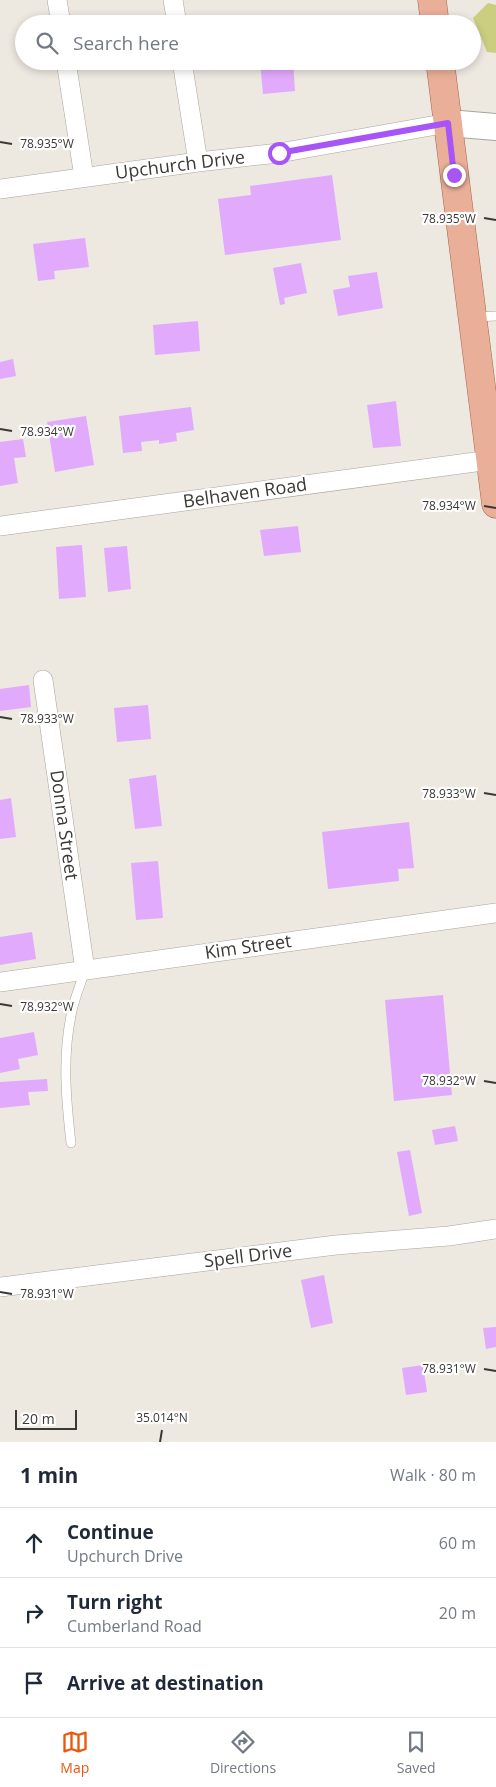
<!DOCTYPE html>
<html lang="en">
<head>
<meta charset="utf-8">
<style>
	body { margin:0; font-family:"Open Sans",sans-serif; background:#f2f2f3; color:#1f2937 }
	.scale { position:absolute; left:15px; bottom:12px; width:62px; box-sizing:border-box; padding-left:5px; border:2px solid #3a3935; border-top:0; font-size:14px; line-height:18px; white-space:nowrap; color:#3a3935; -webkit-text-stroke:4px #fff; paint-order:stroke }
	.stop { position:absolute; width:15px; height:15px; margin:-11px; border:4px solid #a855f7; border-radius:50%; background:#fff }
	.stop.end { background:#a855f7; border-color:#fff; box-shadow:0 1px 5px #0008 }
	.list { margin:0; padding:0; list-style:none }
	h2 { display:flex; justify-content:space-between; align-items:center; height:65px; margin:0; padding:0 20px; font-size:21px }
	h2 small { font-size:16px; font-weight:400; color:#747a83 }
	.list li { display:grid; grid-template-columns:32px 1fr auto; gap:15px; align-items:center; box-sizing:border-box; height:70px; padding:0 20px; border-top:1px solid #e0e1e3 }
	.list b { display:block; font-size:19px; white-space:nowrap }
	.list p { margin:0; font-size:16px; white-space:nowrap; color:#747a83 }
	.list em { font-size:16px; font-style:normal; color:#747a83 }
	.icon { flex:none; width:28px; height:28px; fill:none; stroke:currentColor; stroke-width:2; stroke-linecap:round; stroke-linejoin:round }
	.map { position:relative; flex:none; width:496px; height:1442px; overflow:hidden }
	.search { position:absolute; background:#fff; box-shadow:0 2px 8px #0003; left:15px; right:15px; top:15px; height:55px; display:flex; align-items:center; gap:12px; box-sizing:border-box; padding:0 18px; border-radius:28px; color:#747a83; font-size:19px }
	.sheet { height:275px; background:#fff }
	nav { display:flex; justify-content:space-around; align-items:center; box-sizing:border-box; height:70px; border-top:1px solid #e0e1e3; background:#fff; font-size:14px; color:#747a83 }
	nav a { display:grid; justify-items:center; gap:2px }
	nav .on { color:#ea580c }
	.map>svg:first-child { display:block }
</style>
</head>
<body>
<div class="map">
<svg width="496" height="1442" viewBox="0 0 496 1442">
	<rect width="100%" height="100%" fill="#ede8e0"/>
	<path fill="#cbce7f" d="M488 3 496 5V53L487 52 473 18Z"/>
	<path fill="#e2aafd" d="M260 61H293L295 91 263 94Z
		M332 175 341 240 225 255 218 199 251 195 250 186Z
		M85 238 89 267 54 271 55 279 38 281 33 244Z
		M301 263 307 293 284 298 285 304 280 305 273 268Z
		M377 272 383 308 338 316 333 290 350 287 348 276Z
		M198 321 200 351 155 355 153 325Z
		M13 359 16 376 0 379V362Z
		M396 401 401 446 373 448 367 405Z
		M191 407 194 430 176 433 177 441 159 444V440L141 442 142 451 123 453 119 416Z
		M86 416 94 465 55 472 47 422Z
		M23 439 26 457 14 458 18 483 0 486V442Z
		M298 526 301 552 264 556 260 530Z
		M82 545 86 597 59 599 56 547Z
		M127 546 131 589 108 592 104 548Z
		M29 685 31 707 0 711V689Z
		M148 705 151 739 117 742 114 708Z
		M156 775 162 826 135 829 129 779Z
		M11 798 16 837 0 839V800Z
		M409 822 414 868 398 869 399 881 328 889 322 832Z
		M158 861 163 918 136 920 131 863Z
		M32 932 36 959 0 965V937Z
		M443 995 452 1095 394 1101 385 1000Z
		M34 1032 38 1055 18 1059 20 1069 0 1073V1038Z
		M47 1079 48 1091 28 1092 30 1105 0 1108V1082Z
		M455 1126 458 1141 435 1145 432 1130Z
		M410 1150 422 1213 409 1216 397 1152Z
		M324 1275 333 1323 311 1328 301 1280Z
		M496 1327V1347L486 1349 483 1328Z
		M423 1365 427 1392 406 1395 402 1368Z"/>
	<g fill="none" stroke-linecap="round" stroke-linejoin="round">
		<defs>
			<path id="lane" d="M475 317 496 316
				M71 1143C66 1099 62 1055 72 1011 75 997 81 983 85 970"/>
			<path id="street" d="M57 0 61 24
				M173 0 177 24
				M66 61 84 177
				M182 61 198 162
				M0 189 198 162 279 153 448 123
				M0 526 490 460
				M43 680 85 970
				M0 982 496 913
				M0 1287 336 1245 449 1236 496 1229"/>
			<path id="secondary" d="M448 123 496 127"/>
			<path id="primary" d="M432 0 435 24
				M440 61 496 504"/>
		</defs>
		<use href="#lane" stroke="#a9a59d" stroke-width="10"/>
		<use href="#street" stroke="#a9a59d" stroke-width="20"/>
		<use href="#secondary" stroke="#a9a59d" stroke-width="28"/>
		<use href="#primary" stroke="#a36349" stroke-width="29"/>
		<use href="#lane" stroke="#fff" stroke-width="9"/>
		<use href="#street" stroke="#fff" stroke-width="19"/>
		<use href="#secondary" stroke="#fff" stroke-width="26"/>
		<use href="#primary" stroke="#eaaf98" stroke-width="28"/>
	</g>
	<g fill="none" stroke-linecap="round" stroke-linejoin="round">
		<path stroke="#a855f7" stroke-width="6" d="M279 153 448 123 454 175"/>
	</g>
	<path fill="none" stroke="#3a3935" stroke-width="2" d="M0 142 12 144M484 218 496 220M0 429 12 431M484 506 496 508M0 717 12 719M484 793 496 795M0 1004 12 1006M484 1081 496 1083M0 1292 12 1294M484 1369 496 1371M160 1442 162 1430"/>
	<g text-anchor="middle" stroke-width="4.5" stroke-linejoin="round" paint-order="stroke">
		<g font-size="18" fill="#3a3935" stroke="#fff">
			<text transform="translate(180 165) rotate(-7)" y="6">Upchurch Drive</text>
			<text transform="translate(245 493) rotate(-8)" y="6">Belhaven Road</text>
			<text transform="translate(64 825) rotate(82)" y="6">Donna Street</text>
			<text transform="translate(248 947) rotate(-8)" y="6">Kim Street</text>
			<text transform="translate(248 1256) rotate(-7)" y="6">Spell Drive</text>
		</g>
	</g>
	<g font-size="12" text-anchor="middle" fill="#3a3935" stroke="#fff" stroke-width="4.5" stroke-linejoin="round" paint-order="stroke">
		<text x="47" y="148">78.935°W</text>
		<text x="449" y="223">78.935°W</text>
		<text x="47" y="436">78.934°W</text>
		<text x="449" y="510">78.934°W</text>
		<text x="47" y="723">78.933°W</text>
		<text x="449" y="798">78.933°W</text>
		<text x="47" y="1011">78.932°W</text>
		<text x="449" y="1085">78.932°W</text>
		<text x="47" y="1298">78.931°W</text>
		<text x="449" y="1373">78.931°W</text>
		<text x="162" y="1422">35.014°N</text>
	</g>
</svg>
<div class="scale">20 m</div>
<div class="stop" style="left:279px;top:153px"></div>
<div class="stop end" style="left:454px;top:175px"></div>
<div class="search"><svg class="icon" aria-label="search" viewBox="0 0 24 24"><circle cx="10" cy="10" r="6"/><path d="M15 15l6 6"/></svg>Search here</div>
</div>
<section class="sheet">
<h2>1 min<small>Walk · 80 m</small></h2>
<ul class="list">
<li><svg class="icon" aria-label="ahead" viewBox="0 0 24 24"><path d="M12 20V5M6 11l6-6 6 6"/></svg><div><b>Continue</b><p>Upchurch Drive</p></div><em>60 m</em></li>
<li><svg class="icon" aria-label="right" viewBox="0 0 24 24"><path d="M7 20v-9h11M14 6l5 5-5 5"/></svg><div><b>Turn right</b><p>Cumberland Road</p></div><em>20 m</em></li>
<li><svg class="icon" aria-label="arrive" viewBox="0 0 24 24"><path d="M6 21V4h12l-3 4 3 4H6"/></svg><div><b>Arrive at destination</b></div></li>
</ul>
</section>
<nav>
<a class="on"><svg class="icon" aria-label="map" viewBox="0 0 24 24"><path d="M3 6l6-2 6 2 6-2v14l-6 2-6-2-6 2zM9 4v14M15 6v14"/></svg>Map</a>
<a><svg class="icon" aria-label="directions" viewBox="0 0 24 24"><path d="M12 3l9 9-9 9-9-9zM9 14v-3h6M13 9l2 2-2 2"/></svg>Directions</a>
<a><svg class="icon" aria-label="saved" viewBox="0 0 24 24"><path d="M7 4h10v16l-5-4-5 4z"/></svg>Saved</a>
</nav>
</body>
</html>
